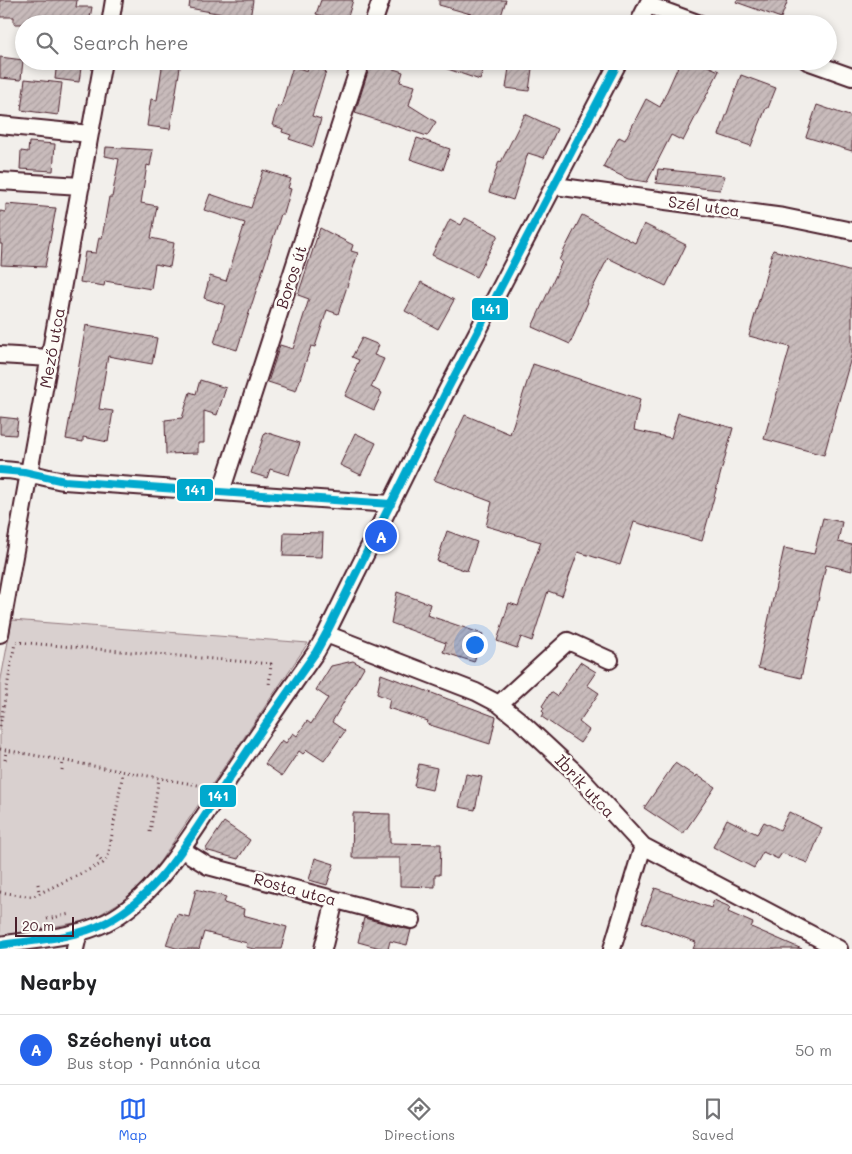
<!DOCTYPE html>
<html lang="en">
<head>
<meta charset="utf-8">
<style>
	body { margin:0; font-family:Mali,sans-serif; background:#f2f2f2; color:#202124 }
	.scale { position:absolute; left:15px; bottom:12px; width:59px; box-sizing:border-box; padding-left:5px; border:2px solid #4a1f2b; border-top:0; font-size:14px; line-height:18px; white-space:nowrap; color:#4a1f2b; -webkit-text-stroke:4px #fdfcf7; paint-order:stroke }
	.you { position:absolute; left:474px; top:644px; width:18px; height:18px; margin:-12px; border:4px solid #fff; border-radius:50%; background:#1a73e8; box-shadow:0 0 0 8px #1a73e833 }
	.badge { display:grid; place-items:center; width:32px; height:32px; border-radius:50%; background:#2563eb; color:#fff; font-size:16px; font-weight:700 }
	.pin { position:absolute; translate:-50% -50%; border:2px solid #fff; box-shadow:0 1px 5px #0006 }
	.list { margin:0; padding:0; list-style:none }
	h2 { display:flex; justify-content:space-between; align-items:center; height:65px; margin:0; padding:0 20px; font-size:21px }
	h2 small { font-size:16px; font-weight:400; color:#757577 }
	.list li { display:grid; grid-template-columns:32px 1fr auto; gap:15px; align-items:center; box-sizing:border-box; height:70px; padding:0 20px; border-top:1px solid #e0e0e0 }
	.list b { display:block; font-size:19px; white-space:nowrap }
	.list p { margin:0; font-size:16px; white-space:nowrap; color:#757577 }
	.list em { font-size:16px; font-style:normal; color:#757577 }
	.icon { flex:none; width:28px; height:28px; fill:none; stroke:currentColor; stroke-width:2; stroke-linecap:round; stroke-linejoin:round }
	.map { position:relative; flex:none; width:852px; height:949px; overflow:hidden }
	.search { position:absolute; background:#fff; box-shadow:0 2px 8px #0003; left:15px; right:15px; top:15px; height:55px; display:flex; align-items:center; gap:12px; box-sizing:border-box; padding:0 18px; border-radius:28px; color:#757577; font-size:19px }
	.sheet { height:135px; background:#fff }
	nav { display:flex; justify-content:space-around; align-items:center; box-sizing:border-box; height:70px; border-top:1px solid #e0e0e0; background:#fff; font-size:14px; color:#757577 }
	nav a { display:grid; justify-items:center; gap:2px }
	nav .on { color:#2563eb }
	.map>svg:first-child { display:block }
</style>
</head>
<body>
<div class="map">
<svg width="852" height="949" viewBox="0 0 852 949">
	<defs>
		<pattern id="building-hatch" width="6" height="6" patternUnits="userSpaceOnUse" patternTransform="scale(1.25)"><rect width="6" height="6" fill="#c8bbbb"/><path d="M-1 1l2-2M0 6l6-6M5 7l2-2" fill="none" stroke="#ada0a1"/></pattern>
	</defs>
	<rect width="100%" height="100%" fill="#f2efeb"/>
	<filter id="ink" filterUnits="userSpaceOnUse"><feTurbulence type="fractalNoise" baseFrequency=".02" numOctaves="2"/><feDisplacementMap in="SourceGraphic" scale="10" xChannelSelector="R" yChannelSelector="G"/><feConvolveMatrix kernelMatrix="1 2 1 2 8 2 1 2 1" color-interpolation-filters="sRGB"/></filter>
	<g filter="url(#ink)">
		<path fill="#d9d0cf" stroke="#92787d" d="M12 620 308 643 161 860 142 884 125 899 94 918 80 922 0 936V684Z"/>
		<path fill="url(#building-hatch)" stroke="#4a1f2b" d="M0 0H77L76 7H92L89 24H14V17H0Z
			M190 0H253L250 19 189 8Z
			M321 0H353L346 23 316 14Z
			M439 0H506L499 22 439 5Z
			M737 0H788L781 18 736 2Z
			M0 57 23 60 21 80 0 78Z
			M57 61H82L79 82 55 79Z
			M163 61H181L170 129 147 126 151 99 157 100Z
			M434 61H486L480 80 433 64Z
			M510 61H533L529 91 506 88Z
			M693 61H696L719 71 683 141 671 135 647 182 628 179 603 167 619 137 625 140 646 99 660 107 680 62 691 66Z
			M371 62 403 72 400 82 415 86 409 105 436 122 427 136 355 113Z
			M308 65 326 71 312 116 321 119 313 147 289 139 291 135 282 132 283 129 272 125 278 106 281 107 293 66 307 71Z
			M741 75 776 88 768 108H766L751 146 719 135Z
			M25 79 62 83 58 115 21 110Z
			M817 105 852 117V151L806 137Z
			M525 114 557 129 544 158 528 153 513 200 489 192 499 161 501 162Z
			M417 138 450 149 443 170 410 159Z
			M29 142 55 144 53 171 20 169 21 151 28 152Z
			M106 147 153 150 150 166 147 165 141 203 157 206 151 238 174 243 170 267 155 264 151 289 105 281 104 286 80 282 85 252 96 253 99 237 102 238 109 197H112L119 159 105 156Z
			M658 169 725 176 720 190 656 183Z
			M263 170 291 179 288 188 291 189 284 214H281L237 350 214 343 225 305 204 298 210 276 226 281 245 223 204 210 210 194 251 208Z
			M6 204 56 208 45 267 1 265 2 244H0V211L6 212Z
			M582 215 635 243 644 224 686 245 666 286 608 258 586 301 588 302 570 344 532 327 562 262 559 260Z
			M465 218 498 235 476 277 432 255 450 219 461 225Z
			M320 228 353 245 351 251 358 253 338 314 327 310 315 347 311 346 296 391 268 382 280 345 293 349 309 299 298 295Z
			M773 250 852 272V354L824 455 764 439 790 347 749 336Z
			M421 282 454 300 438 329 405 311Z
			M86 325 157 338 152 364 108 356 99 409 113 411 108 442 83 437V442L66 439Z
			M362 338 379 345 374 355 384 359 371 387 382 393 374 410 345 396 356 372 354 371 359 360 352 357Z
			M533 364 640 399 634 430 671 438 678 413 733 428 702 541 634 522 620 565 578 552 562 596 548 591 532 641 521 637 517 648 497 641 509 603 518 606 541 542 486 526 492 502 434 480 465 415 510 434Z
			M200 380 226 388 217 415 204 411V443H198V453L166 454 165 420 182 418 190 392 196 394Z
			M0 417 18 419 16 435 0 434Z
			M265 432 300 443 289 475 270 469 267 478 251 473Z
			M355 433 376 443 361 475 340 465Z
			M823 518 842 522 838 542 852 545V571L826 565 801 678 758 668 784 548 814 554Z
			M447 531 477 542 467 571 437 561Z
			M284 532 323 533 322 557 283 556Z
			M397 592 430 604 427 615 483 634 474 662 443 652 446 643 391 623Z
			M353 661 364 667 332 722 345 731 324 761 307 750 303 754 299 751 282 776 265 764 282 740 286 743 293 733 297 736 307 721 311 724 328 698 316 690 331 666Z
			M580 662 596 672 587 685 599 693 579 722 589 730 580 743 542 717 544 713 542 711 544 708 542 706 551 692 557 696Z
			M381 674 496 717 490 744 427 724 428 721 388 708 390 699 377 694Z
			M675 763 696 777 697 775 715 787 683 834 644 808Z
			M419 764 437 768 432 790 414 786Z
			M466 774 482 777 475 810 459 807Z
			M789 812 822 828 808 863 782 853 778 859 763 852 754 868 713 847 727 819 757 834 764 822 780 830Z
			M353 813 390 814V843L441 844 440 875H435V887L400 886V858H352Z
			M224 822 250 840 238 859 205 850Z
			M315 858 334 864 327 885 309 880Z
			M655 888 711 908 714 900 730 907 728 912 753 923 751 927 802 949H693L696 942 642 922Z
			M196 889 226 897 224 903 244 909 243 915 287 927 281 949H254L246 947 247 943 204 932 199 949H179L166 945 177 914 189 917Z
			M364 918 411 930 407 945 390 941 388 949H384L358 942Z"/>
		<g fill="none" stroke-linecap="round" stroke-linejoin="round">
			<defs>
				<path id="street" d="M648 5 700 24
					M110 24 114 0
					M373 24 381 0
					M638 24 650 0
					M807 61 852 77
					M0 125 90 134
					M0 181 81 186
					M555 186 784 217 852 231
					M0 355 50 358
					M0 470C21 469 43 478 64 481L391 504
					M221 492 361 61
					M0 634 103 61
					M326 634 476 692 499 704 519 720 575 772 643 846 839 949
					M499 704 568 641 610 660
					M181 849 208 866 412 920
					M0 945C35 939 75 938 107 922 156 898 194 830 224 786 254 741 285 696 316 652L326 634 445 394 619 61
					M75 949 79 932
					M323 949 335 900
					M612 949 643 846"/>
			</defs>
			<use href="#street" stroke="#4a1f2b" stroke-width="20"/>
			<path stroke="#4a1f2b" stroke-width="3" stroke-dasharray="1 4" stroke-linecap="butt" d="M16 642 271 664 269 686
				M0 726 15 643
				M0 749 203 786
				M5 760 6 751
				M62 770 63 761
				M150 832 159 778
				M97 856 103 863
				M38 884 39 893
				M0 892 27 896H34L103 863 108 857 123 772
				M47 919 70 914"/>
			<use href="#street" stroke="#fdfcf7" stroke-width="16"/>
			<defs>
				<path id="bus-1" d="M0 470 24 472 64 481 391 504
					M0 945C35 940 74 939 107 922 162 894 197 826 230 777 258 735 287 693 316 652L326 634 445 394 619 61"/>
			</defs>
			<use href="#bus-1" stroke="#fdfcf7" stroke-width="11"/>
			<use href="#bus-1" stroke="#00a9ce" stroke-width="8"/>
		</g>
	</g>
	<g text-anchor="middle" stroke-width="5" stroke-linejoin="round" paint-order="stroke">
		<g font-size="16" fill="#4a1f2b" stroke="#fdfcf7">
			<text transform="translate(704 206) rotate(8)" y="6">Szél utca</text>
			<text transform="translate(291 277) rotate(-72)" y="6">Boros út</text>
			<text transform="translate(52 348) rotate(-80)" y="6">Mező utca</text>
			<text transform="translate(585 786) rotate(47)" y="6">Ibrik utca</text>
			<text transform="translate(295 889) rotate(15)" y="6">Rosta utca</text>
		</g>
	</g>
	<g stroke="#fdfcf7" stroke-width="2">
		<rect x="471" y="297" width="38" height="24" rx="5" fill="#00a9ce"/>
		<rect x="176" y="478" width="38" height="24" rx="5" fill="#00a9ce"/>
		<rect x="199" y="784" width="38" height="24" rx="5" fill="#00a9ce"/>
	</g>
	<g font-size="14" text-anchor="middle" font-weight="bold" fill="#fff">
		<text x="490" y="314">141</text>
		<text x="195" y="495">141</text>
		<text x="218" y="801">141</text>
	</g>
</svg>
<div class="scale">20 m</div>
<div class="you"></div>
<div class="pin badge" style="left:381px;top:536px">A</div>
<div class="search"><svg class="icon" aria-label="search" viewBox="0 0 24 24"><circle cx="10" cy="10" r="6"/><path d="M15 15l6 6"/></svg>Search here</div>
</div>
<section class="sheet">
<h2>Nearby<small></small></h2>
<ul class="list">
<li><span class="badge">A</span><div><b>Széchenyi utca</b><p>Bus stop · Pannónia utca</p></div><em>50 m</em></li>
</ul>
</section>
<nav>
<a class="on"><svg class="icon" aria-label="map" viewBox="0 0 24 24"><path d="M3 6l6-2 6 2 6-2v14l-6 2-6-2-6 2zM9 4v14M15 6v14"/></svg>Map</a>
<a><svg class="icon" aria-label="directions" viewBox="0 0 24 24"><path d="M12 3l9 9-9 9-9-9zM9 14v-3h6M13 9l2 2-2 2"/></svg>Directions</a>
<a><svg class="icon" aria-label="saved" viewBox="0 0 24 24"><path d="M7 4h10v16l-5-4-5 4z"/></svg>Saved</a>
</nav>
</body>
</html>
